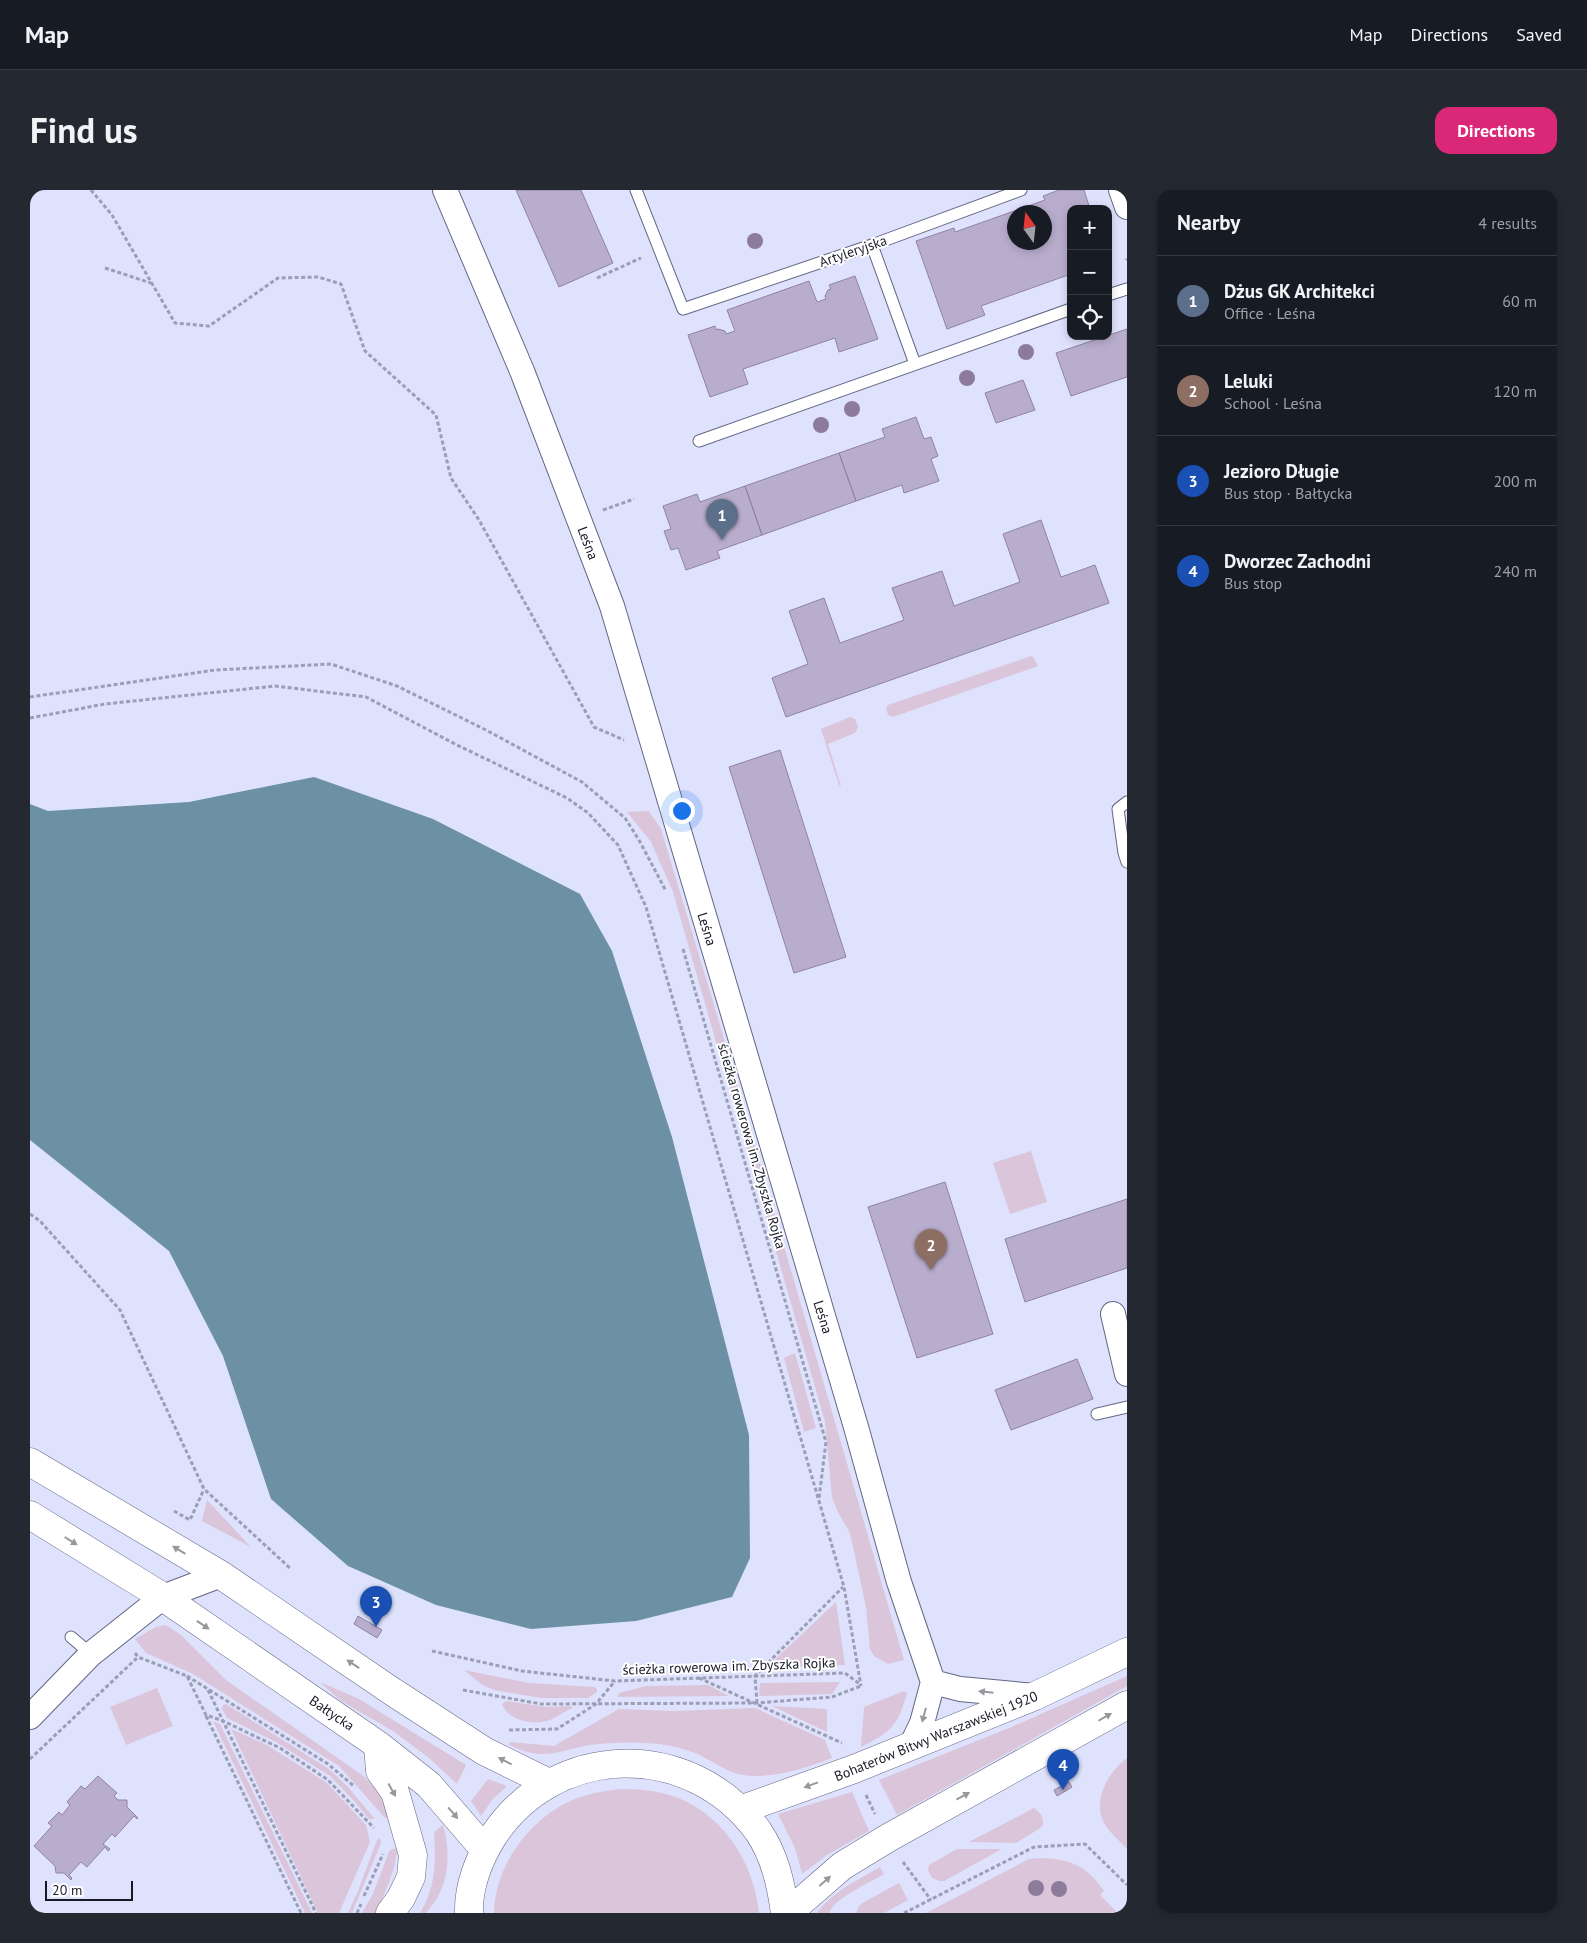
<!DOCTYPE html>
<html lang="en">
<head>
<meta charset="utf-8">
<style>
	body { margin:0; font-family:"PT Sans",sans-serif; background:#242831; color:#f1f3f6 }
	.controls { position:absolute; right:15px; top:15px; display:grid; overflow:hidden; border-radius:10px; box-shadow:0 2px 8px #0003 }
	.controls button { width:45px; height:45px; display:grid; place-items:center; padding:0; border:0; border-bottom:1px solid #363941; background:#171b24; color:#f1f3f6; font:25px sans-serif }
	.compass { position:absolute; left:977px; top:15px; width:45px; height:45px; border-radius:50%; background:#171b24; box-shadow:0 2px 8px #0003; rotate:345deg }
	.scale { position:absolute; left:15px; bottom:12px; width:88px; box-sizing:border-box; padding-left:5px; border:2px solid #181925; border-top:0; font-size:14px; line-height:18px; white-space:nowrap; color:#181925; -webkit-text-stroke:4px #fff; paint-order:stroke }
	.you { position:absolute; left:651px; top:620px; width:18px; height:18px; margin:-12px; border:4px solid #fff; border-radius:50%; background:#1a73e8; box-shadow:0 0 0 8px #1a73e833 }
	.badge { display:grid; place-items:center; width:32px; height:32px; border-radius:50%; background:#db2777; color:#fff; font-size:16px; font-weight:700 }
	.pin { position:absolute; translate:-50% -41px; filter:drop-shadow(0 1px 2px #0008) }
	.pin::after { content:''; position:absolute; top:26px; width:18px; height:15px; background:inherit; clip-path:polygon(0 0,100% 0,50% 100%) }
	.list { margin:0; padding:0; list-style:none }
	h2 { display:flex; justify-content:space-between; align-items:center; height:65px; margin:0; padding:0 20px; font-size:21px }
	h2 small { font-size:16px; font-weight:400; color:#9ea1a6 }
	.list li { display:grid; grid-template-columns:32px 1fr auto; gap:15px; align-items:center; box-sizing:border-box; height:90px; padding:0 20px; border-top:1px solid #363941 }
	.list b { display:block; font-size:19px; white-space:nowrap }
	.list p { margin:0; font-size:16px; white-space:nowrap; color:#9ea1a6 }
	.list em { font-size:16px; font-style:normal; color:#9ea1a6 }
	.icon { flex:none; width:28px; height:28px; fill:none; stroke:currentColor; stroke-width:2; stroke-linecap:round; stroke-linejoin:round }
	.map { position:relative; flex:none; width:1097px; height:1723px; overflow:hidden; border-radius:15px }
	header { display:flex; align-items:center; gap:30px; box-sizing:border-box; height:70px; padding:0 25px; background:#171b24; border-bottom:1px solid #363941 }
	header strong { font-size:24px }
	nav { display:flex; gap:28px; margin-inline-start:auto; font-size:18px }
	.intro { display:flex; align-items:center; justify-content:space-between; box-sizing:border-box; height:120px; padding:0 30px }
	h1 { margin:0; font-size:35px }
	.button { padding:12px 22px; border-radius:15px; background:#db2777; color:#fff; font-size:18px; font-weight:700 }
	main { display:flex; gap:30px; padding:0 30px }
	aside { flex:1; background:#171b24; border-radius:15px; box-shadow:0 2px 8px #0003 }
	.map>svg:first-child { display:block }
</style>
</head>
<body>
<header>
<strong>Map</strong>
<nav><a>Map</a><a>Directions</a><a>Saved</a></nav>
</header>
<div class="intro"><h1>Find us</h1><a class="button">Directions</a></div>
<main>
<div class="map">
<svg width="1097" height="1723" viewBox="0 0 1097 1723">
	<rect width="100%" height="100%" fill="#dee2fd"/>
	<path fill="#dbc5db" d="M1001 466 1004 468 1008 476 863 527 858 525 856 517 858 515Z
		M820 527 825 529 828 537 825 543 798 554 811 596 809 595 791 539Z
		M619 621 631 639 687 825 874 1470 858 1474 844 1466 840 1459 836 1417 820 1343 809 1324 802 1308 795 1232 643 702 621 652 597 622Z
		M1001 961 1017 1012 980 1024 963 973Z
		M765 1163 786 1238 774 1242 754 1168Z
		M177 1310 221 1357 172 1331Z
		M806 1412 815 1475 736 1478Z
		M136 1435 151 1445 196 1490 332 1585C343 1595 360 1611 361 1627L355 1628 309 1576 163 1484 116 1463 105 1449 126 1437Z
		M434 1480 499 1493 564 1497 567 1499V1502L558 1508H511L464 1500 451 1494Z
		M1097 1486V1496L867 1625 849 1590 979 1538Z
		M290 1492 329 1509 436 1575 427 1594 399 1568 363 1541 311 1511Z
		M810 1492 802 1504 729 1506 730 1493Z
		M678 1495 699 1506 587 1507 589 1503 616 1496Z
		M127 1498 143 1536 96 1555 80 1517Z
		M874 1501 877 1503C868 1536 861 1542 831 1557L834 1517Z
		M476 1511 515 1517 542 1516V1518C534 1522 526 1528 517 1531 502 1535 478 1531 472 1514Z
		M196 1514 299 1579 318 1597 345 1629H339L324 1611 300 1586 246 1552 197 1528 192 1519 193 1515Z
		M742 1516 797 1519V1542Z
		M725 1518 795 1550 802 1568C773 1579 744 1589 713 1585 697 1583 680 1569 665 1563 649 1557 630 1553 613 1553 596 1552 577 1553 560 1555 525 1561 515 1572 479 1555L480 1552 524 1556 589 1519 645 1521Z
		M183 1531 190 1534 282 1723H275Z
		M201 1539 237 1555 297 1593 336 1635 340 1652 309 1723H288Z
		M1097 1568V1659C1090 1651 1081 1644 1076 1636 1060 1613 1078 1582 1097 1568Z
		M458 1589 477 1596 463 1609 451 1626 441 1611Z
		M590 1599C606 1599 621 1600 636 1604 689 1618 724 1670 729 1723H464C465 1674 501 1627 545 1609 560 1603 575 1601 590 1599Z
		M822 1602 839 1641 797 1665 772 1684 765 1658 748 1624Z
		M1004 1618C1011 1623 1015 1628 1012 1637L986 1653 939 1652Z
		M413 1635C422 1666 419 1698 396 1723H390C406 1697 406 1672 404 1642Z
		M350 1648 351 1653 322 1723H318L328 1701 347 1650Z
		M367 1658C367 1677 354 1706 345 1723H332L343 1704 358 1664 360 1660Z
		M927 1659H972L914 1691H909L902 1688 898 1680 899 1675Z
		M1011 1668C1041 1669 1057 1676 1074 1701L1070 1705 1086 1721 1083 1723H896L999 1669Z
		M850 1677 854 1684C840 1693 804 1708 799 1723H787C802 1702 828 1690 850 1677Z
		M869 1693 878 1710 854 1723H826L829 1716 834 1712Z"/>
	<path fill="#6c90a4" d="M284 587 403 629 550 704 582 761 642 947 719 1245 720 1368 702 1407 606 1431 501 1439 406 1415 318 1376 241 1309 193 1166 139 1061 0 950V614L18 621 159 612Z"/>
	<path fill="#b9adcd" stroke="#9083a2" fill-rule="evenodd" d="M486 0H551L583 73 529 97Z
		M1029 0H1054L1060 19H1041V84L951 116 955 125 917 139 886 51 924 38 925 42 1015 10 1013 6ZM984 22H1014V52H984Z
		M1078 69 1082 80 1078 82Z
		M825 86 848 149 809 162 805 148 713 179 718 194 680 207 658 145 685 136 686 140 688 139 695 141 696 144 705 141 697 120 779 91 787 112 796 109 795 106 798 100 801 99 799 95Z
		M1097 139V187L1041 206 1026 163Z
		M993 190 1005 220 966 233 955 203Z
		M886 227 894 249 901 247 908 266 901 269 909 291 874 303 872 295 826 311 809 263 855 247 852 239Z
		M809 263 826 311 732 345 715 296Z
		M715 296 732 345 687 361 690 368 656 380 648 358 641 360 634 341 641 339 633 316 667 304 670 312Z
		M1011 330 1031 387 1065 375 1079 413 756 527 742 488 778 474 759 421 794 408 810 453 874 430 862 398 912 381 924 416 990 392 973 344Z
		M750 560 816 767 764 783 699 577Z
		M915 992 963 1144 887 1168 838 1017Z
		M1097 1009V1078L995 1112 975 1049Z
		M1047 1169 1063 1209 981 1240 965 1200Z
		M328 1426 352 1440 347 1448 324 1434Z
		M68 1586 87 1603 84 1606 88 1610H97V1617L108 1628 107 1629 104 1626 85 1647 82 1644 73 1654 80 1659 78 1661 75 1657 57 1677 51 1672 39 1685 42 1688 41 1690 34 1683H26L25 1676 4 1656 22 1636 18 1633 29 1622 32 1625 40 1615 37 1612 51 1596 55 1599Z
		M1039 1592 1042 1597 1027 1606 1024 1600Z"/>
	<g fill="none" stroke-linecap="round" stroke-linejoin="round">
		<defs>
			<path id="lane" d="M606 0 653 119 842 55 991 0
				M842 55 885 174
				M1078 105 1097 99
				M669 251 1041 119
				M1097 612 1088 619 1094 663 1097 672
				M1067 1224 1097 1217
				M41 1447 61 1464"/>
			<path id="street" d="M415 0 492 181 582 416 826 1237 869 1392 903 1492 892 1533 881 1556
				M1091 0 1097 17
				M1083 1124 1097 1184
				M903 1492 930 1499 1005 1506
				M0 1527 61 1464 133 1407 191 1385"/>
			<path id="secondary" d="M0 1272 191 1385 363 1502 454 1561 519 1593
				M0 1325 133 1407 348 1555 399 1595 455 1660
				M348 1555 350 1581 365 1602 383 1665 381 1687 371 1708 360 1723
				M710 1620 824 1579 1005 1506 1097 1462
				M439 1723C438 1697 449 1669 462 1648 524 1551 661 1549 728 1641 745 1666 751 1694 755 1723
				M758 1723 812 1676 858 1648 1097 1515"/>
		</defs>
		<use href="#lane" stroke="#636684" stroke-width="13"/>
		<use href="#street" stroke="#636684" stroke-width="26"/>
		<use href="#secondary" stroke="#636684" stroke-width="29"/>
		<path stroke="#9b9eb4" stroke-width="3" stroke-dasharray="4 2.5" stroke-linecap="butt" d="M61 0 82 25 145 133 179 136 248 88 288 87 311 94 335 161 406 225 421 288 449 330 564 537 594 550
			M1096 70 1097 69
			M75 78 121 93
			M567 88 611 68
			M573 320 604 309
			M0 507 185 480 301 474 367 496 456 540 552 592 595 628 609 650 636 701
			M0 528 75 514 245 496 336 507 425 554 537 608 558 623 588 655 616 717 814 1397 831 1496
			M653 759 796 1252 789 1308
			M0 1024 10 1031 90 1120 174 1299 261 1379
			M144 1321 160 1330 174 1299
			M402 1461 492 1481 585 1491 815 1483 831 1495
			M105 1463 108 1467 157 1486 176 1525 193 1531 250 1558 298 1590 344 1638
			M157 1486 298 1574 325 1597
			M669 1488 812 1553
			M178 1500 286 1723
			M433 1500 511 1514 727 1513 802 1507 831 1496
			M727 1513 725 1486 813 1397
			M176 1526 271 1723
			M479 1540 527 1539 566 1514 585 1491
			M0 1569 108 1467
			M836 1605 845 1624
			M873 1672 901 1710
			M334 1706 353 1664
			M327 1723 331 1714
			M874 1723 1004 1657 1055 1654 1097 1695"/>
		<use href="#lane" stroke="#fff" stroke-width="11"/>
		<use href="#street" stroke="#fff" stroke-width="24"/>
		<use href="#secondary" stroke="#fff" stroke-width="28"/>
	</g>
	<g fill="#8d7b9b">
		<circle cx="725" cy="51" r="8"/>
		<circle cx="996" cy="162" r="8"/>
		<circle cx="937" cy="188" r="8"/>
		<circle cx="822" cy="219" r="8"/>
		<circle cx="791" cy="235" r="8"/>
		<circle cx="1006" cy="1698" r="8"/>
		<circle cx="1029" cy="1699" r="8"/>
	</g>
	<defs><path id="oneway-solid" d="M-6-.8H1V-3.2L6.5 0L1 3.2V.8H-6Z" transform="scale(1.25)"/></defs>
	<g fill="#97989d">
		<use href="#oneway-solid" transform="translate(41 1351) rotate(32)"/>
		<use href="#oneway-solid" transform="translate(149 1360) rotate(-149)"/>
		<use href="#oneway-solid" transform="translate(173 1435) rotate(34)"/>
		<use href="#oneway-solid" transform="translate(323 1474) rotate(-146)"/>
		<use href="#oneway-solid" transform="translate(956 1502) rotate(-174)"/>
		<use href="#oneway-solid" transform="translate(894 1525) rotate(105)"/>
		<use href="#oneway-solid" transform="translate(1075 1527) rotate(-30)"/>
		<use href="#oneway-solid" transform="translate(475 1571) rotate(-153)"/>
		<use href="#oneway-solid" transform="translate(781 1595) rotate(160)"/>
		<use href="#oneway-solid" transform="translate(362 1600) rotate(61)"/>
		<use href="#oneway-solid" transform="translate(933 1606) rotate(-29)"/>
		<use href="#oneway-solid" transform="translate(423 1623) rotate(49)"/>
		<use href="#oneway-solid" transform="translate(795 1691) rotate(-41)"/>
	</g>
	<g text-anchor="middle" stroke-width="4" stroke-linejoin="round" paint-order="stroke">
		<g font-size="14" fill="#181925" stroke="#fff">
			<text transform="translate(823 61) rotate(-19)" y="5">Artyleryjska</text>
			<text transform="translate(558 353) rotate(69)" y="5">Leśna</text>
			<text transform="translate(677 739) rotate(73)" y="5">Leśna</text>
			<text transform="translate(722 956) rotate(74)" y="5">ścieżka rowerowa im. Zbyszka Rojka</text>
			<text transform="translate(793 1127) rotate(73)" y="5">Leśna</text>
			<text transform="translate(699 1476) rotate(-2)" y="5">ścieżka rowerowa im. Zbyszka Rojka</text>
			<text transform="translate(302 1523) rotate(34)" y="5">Bałtycka</text>
			<text transform="translate(906 1546) rotate(-22)" y="5">Bohaterów Bitwy Warszawskiej 1920</text>
		</g>
	</g>
</svg>
<div class="controls">
<button>+</button>
<button>−</button>
<button><svg class="icon" aria-label="locate" viewBox="0 0 24 24"><circle cx="12" cy="12" r="6"/><path d="M12 2v4M12 18v4M2 12h4M18 12h4"/></svg></button>
</div>
<svg class="compass" viewBox="-18 -18 36 36"><path d="M0-13l5 13h-10z" fill="#e53935"/><path d="M0 13l5-13h-10z" fill="#9ea1a6"/></svg>
<div class="scale">20 m</div>
<div class="you"></div>
<div class="pin badge" style="left:692px;top:350px;background:#5c6f8a">1</div>
<div class="pin badge" style="left:901px;top:1080px;background:#8d6e63">2</div>
<div class="pin badge" style="left:346px;top:1437px;background:#1a4fb4">3</div>
<div class="pin badge" style="left:1033px;top:1600px;background:#1a4fb4">4</div>
</div>
<aside>
<h2>Nearby<small>4 results</small></h2>
<ul class="list">
<li><span class="badge" style="background:#5c6f8a">1</span><div><b>Dżus GK Architekci</b><p>Office · Leśna</p></div><em>60 m</em></li>
<li><span class="badge" style="background:#8d6e63">2</span><div><b>Leluki</b><p>School · Leśna</p></div><em>120 m</em></li>
<li><span class="badge" style="background:#1a4fb4">3</span><div><b>Jezioro Długie</b><p>Bus stop · Bałtycka</p></div><em>200 m</em></li>
<li><span class="badge" style="background:#1a4fb4">4</span><div><b>Dworzec Zachodni</b><p>Bus stop</p></div><em>240 m</em></li>
</ul>
</aside>
</main>
</body>
</html>
